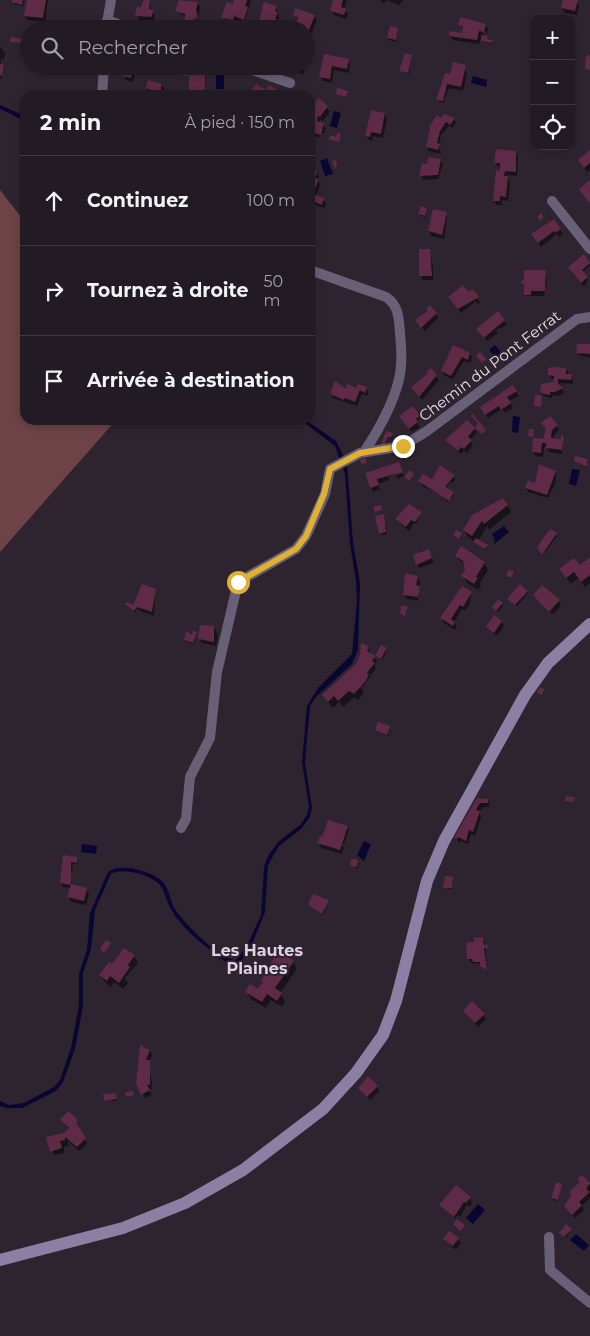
<!DOCTYPE html>
<html lang="fr">
<head>
<meta charset="utf-8">
<style>
	body { margin:0; font-family:Montserrat,sans-serif; background:#2a242b; color:#f1f3f6 }
	.controls { position:absolute; right:15px; top:15px; display:grid; overflow:hidden; border-radius:10px; box-shadow:0 2px 8px #0003 }
	.controls button { width:45px; height:45px; display:grid; place-items:center; padding:0; border:0; border-bottom:1px solid #3f3941; background:#221b23; color:#f1f3f6; font:25px sans-serif }
	.stop { position:absolute; width:15px; height:15px; margin:-11px; border:4px solid #e0b034; border-radius:50%; background:#fff }
	.stop.end { background:#e0b034; border-color:#fff; box-shadow:0 1px 5px #0008 }
	.list { margin:0; padding:0; list-style:none }
	h2 { display:flex; justify-content:space-between; align-items:center; height:65px; margin:0; padding:0 20px; font-size:21px }
	h2 small { font-size:16px; font-weight:400; color:#a2a1a6 }
	.list li { display:grid; grid-template-columns:32px 1fr auto; gap:15px; align-items:center; box-sizing:border-box; height:90px; padding:0 20px; border-top:1px solid #3f3941 }
	.list b { display:block; font-size:19px; white-space:nowrap }
	.list em { font-size:16px; font-style:normal; color:#a2a1a6 }
	.icon { flex:none; width:28px; height:28px; fill:none; stroke:currentColor; stroke-width:2; stroke-linecap:round; stroke-linejoin:round }
	.map { position:relative; flex:none; width:590px; height:1336px; overflow:hidden }
	.search { position:absolute; background:#221b23; box-shadow:0 2px 8px #0003; left:20px; top:20px; width:295px; height:55px; display:flex; align-items:center; gap:12px; box-sizing:border-box; padding:0 18px; border-radius:28px; color:#a2a1a6; font-size:19px }
	.panel { position:absolute; background:#221b23; box-shadow:0 2px 8px #0003; left:20px; top:90px; width:295px; height:335px; border-radius:15px }
	.map>svg:first-child { display:block }
</style>
</head>
<body>
<div class="map">
<svg width="590" height="1336" viewBox="0 0 590 1336">
	<rect width="100%" height="100%" fill="#2e242f"/>
	<path fill="#6d4347" d="M0 190 25 222V420H116L0 552Z"/>
	<path fill="#090632" d="M224 73V89H216V74Z
		M473 76 487 80 486 87 471 83Z
		M0 105 25 116V121L0 109Z
		M334 111 341 113 337 128 330 126Z
		M327 158 333 174 325 176 320 161Z
		M495 345 504 356 498 361 489 350Z
		M513 416 520 417 518 433 512 432Z
		M301 420H306L336 441 347 463 353 542 360 583 358 649 352 664 317 696 310 706 305 762 312 808 310 817 301 829 279 846 268 865 265 912 250 949 242 960 236 964H229L220 958 219 961 218 956C201 943 181 928 171 909 166 901 165 890 159 884 150 875 122 867 111 874L95 910 91 949 83 973V1006L75 1049 63 1082 56 1091 22 1108H7L0 1106V1101L9 1105 24 1103 54 1087 60 1080 71 1048 79 1005V974L87 950 90 913 108 872C120 862 151 871 162 881 169 888 170 901 175 909 183 922 221 961 236 960L247 946 261 915 264 867 268 856 278 842 300 825 307 815 309 807 302 762 307 706 318 688 352 654 357 602 356 580 350 544 345 474 335 446Z
		M572 469 580 470 576 486 569 484Z
		M504 526 509 532 494 544 495 540 492 534Z
		M364 841 371 844 364 861 357 855Z
		M82 844 97 846 96 854 81 852Z
		M478 1204 485 1210 473 1224 466 1218Z
		M576 1234 589 1245 584 1251 570 1240Z"/>
	<path fill="#0007" d="M14 0H24L23 6 14 4Z
		M28 0H48L45 22 27 20 25 16Z
		M142 0H150L151 11 155 15 154 21 139 20 137 16 142 13Z
		M180 0 198 3 200 8 198 19 195 15V29H181L184 27 186 17 177 11Z
		M236 0H251L245 21 237 20 235 24 231 22 230 24 223 18 234 6Z
		M334 0H347L344 9 348 14 346 19 334 15 331 11Z
		M381 0H386L385 3H382Z
		M387 0H403L399 5Z
		M564 0 577 1 579 5 577 15 565 13 562 8Z
		M265 4 276 7 278 11 279 18 275 29H258Z
		M294 15 314 16 317 20 309 39 306 38V29Z
		M460 24 485 25 488 29 487 34 482 26 480 28 487 41H492L493 44 483 42 481 38 479 44 453 40 450 36 463 34 464 29Z
		M398 29 396 42 389 40 388 38Z
		M0 46 5 53 4 59H1V65L4 67 0 81Z
		M306 51 310 55 306 65Z
		M325 56 348 60 350 64 349 73 334 70 332 83 323 81 321 77Z
		M411 56 409 74 402 72 401 70Z
		M454 64 467 69H465L467 73 463 91 449 88 443 103 438 101Z
		M119 66H144L141 75 135 74 133 82 126 80 124 72Z
		M289 66H306L303 74 291 71Z
		M204 67 206 71 205 94 191 95 190 77 184 75Z
		M162 85 164 89 162 95 150 92 147 88Z
		M318 100 330 111 323 121 320 119 319 123 326 128 324 134 321 133 320 137 313 136 310 130V120Z
		M384 114 387 119 383 138 373 136 372 141 369 140 366 136Z
		M454 119 456 123 452 128 449 126 441 135 439 146 441 154 429 151 427 147 441 120Z
		M515 152 518 156 517 176 506 175 510 182 508 201 502 200V205H496L494 200 501 167H498L496 163Z
		M590 153V170L587 172 582 165Z
		M440 160 443 164 438 179 423 180 421 175 428 166Z
		M310 170 316 172 319 177 318 180 320 185 316 196 323 199 326 204 324 208 310 203Z
		M426 209V217L421 216 420 214Z
		M444 213 447 217 444 239 431 236 429 231Z
		M554 221 563 234 559 237 557 234 541 247 533 234Z
		M429 250 433 266V280H423L421 276Z
		M584 256 590 266 582 272 588 280 584 287 572 272Z
		M545 272 547 282 544 296H526L525 294Z
		M472 291 480 302 478 304 476 301 461 313 453 301Z
		M436 314 438 318 425 331 419 325Z
		M504 321 507 325 496 330 498 333 487 341 480 333Z
		M590 346V358L579 355 578 353Z
		M453 347 470 354 472 358 470 363 464 361 453 379 445 376 442 371Z
		M566 369 573 380V384L560 383 564 393 562 395 552 396V398L543 396 541 392 555 383V380L552 379 549 375Z
		M431 370 439 380 422 400 417 394V384Z
		M512 386 519 396 509 401 513 408 505 413 502 409 488 418 482 408Z
		M366 388 369 393 367 396 362 394 357 406 333 398 331 394Z
		M412 408 420 418 416 421 420 427 412 432 403 421Z
		M557 426 559 430 554 435 553 440H562L563 437 562 454 549 452 547 447H544L543 457 536 456 533 452 544 440 547 430Z
		M474 429 477 433 470 440 473 445 467 453 464 450 461 454 447 440Z
		M386 432 393 436 392 439 388 438 386 445H383Z
		M586 460 587 468 575 461Z
		M556 472V482L548 498 528 492 526 488Z
		M403 473 404 476 398 479 396 476Z
		M366 474H394V475L388 477 389 480 378 484 380 489 373 492Z
		M453 475 455 479 453 483 450 482 447 487 444 483 443 487 454 495 448 502 438 493 424 487 421 483 425 476 435 480Z
		M507 505 511 512 489 530 487 526 478 541 487 546 486 550 468 537 464 530Z
		M421 513 416 524 414 523 409 531 396 519Z
		M384 515 387 534 381 535 380 533Z
		M556 534 557 536 543 555 539 548Z
		M431 555 434 563 419 568 417 564Z
		M456 556 484 563 488 570 480 583 481 586 478 590 467 583 463 576 467 571 465 566Z
		M590 559V583L585 587 578 578 571 584 561 570 579 567Z
		M418 577 420 582 418 599 417 601 407 599 404 594Z
		M155 590 154 616 140 611 138 608 135 612 128 606 134 607Z
		M527 591 528 593 517 606 510 601Z
		M471 593 470 604 465 611 462 609 454 622 457 627 455 630 444 623 441 618Z
		M535 595 559 601 561 605 554 614 551 613Z
		M502 604 503 606 498 612 494 609Z
		M501 621 504 626 497 636 487 627Z
		M214 627 218 636 216 646 202 643 199 639Z
		M196 633 194 644 186 642 185 640Z
		M368 647 370 654 377 661 375 665 376 668 363 687 358 683 364 693 358 700 354 697 343 707 339 702 333 708 323 696 359 662Z
		M381 647 387 651 382 660 376 657Z
		M389 727 388 736 377 730Z
		M478 799 488 800 490 807H483L479 813 481 817 475 836 471 834 468 844 461 841 459 843 456 838Z
		M344 826 349 829 344 844 341 843 344 848 342 854 321 848 319 843 323 839Z
		M64 856 78 860 77 864H72L73 871H71L70 879 73 886 86 889 89 894 86 905 71 902 69 897 71 888 63 887 61 883Z
		M351 860 359 863 358 868 351 865Z
		M446 877 453 880 452 889 444 888Z
		M328 901 323 915 309 905Z
		M482 938 485 942 487 970 481 964 471 963 469 959 475 943Z
		M279 953 293 962 297 969 280 993 285 1001 282 1007 271 1000 266 1008 251 999 247 992 259 991 263 983 262 981Z
		M134 956 138 963 125 978 128 983 123 989 114 982 111 987 105 982 101 975 113 966Z
		M464 1011 484 1015 486 1019 478 1027Z
		M140 1047 150 1051 152 1055 148 1064 152 1083V1089H148L152 1095 145 1098 137 1083Z
		M377 1086 379 1091 370 1100 363 1092Z
		M116 1096 117 1101 105 1100Z
		M62 1119 77 1121 76 1125 87 1144 79 1151 68 1141 69 1146 64 1147V1153L54 1155 51 1147 69 1130Z
		M582 1177 590 1185V1198L582 1206 584 1210 575 1218 566 1207 573 1195 570 1192 581 1182Z
		M561 1185 558 1201 553 1200 552 1198Z
		M470 1198 472 1203 469 1207 467 1205 460 1217 458 1215 455 1218 442 1207Z
		M571 1229 566 1238 562 1235Z
		M445 1239H458L461 1243 456 1250Z"/>
	<path fill="#5e2a45" d="M12 0H23L22 5 12 2Z
		M27 0H46L43 18 24 16Z
		M143 0H150L149 9 153 10 152 17 135 16 137 7H141Z
		M179 0 198 2 196 10 198 17 193 20 194 29H180L185 19V14L175 11Z
		M234 0H247L245 6 248 7 244 20 234 16 233 20 221 18 227 2 233 4Z
		M333 0H343L341 7 346 9 344 15 330 11Z
		M563 0H578L575 11 561 8Z
		M264 2 277 6 275 11 278 12 275 19H277L274 29 264 27 263 29H257Z
		M295 8 315 15 307 35 306 29H295L298 17 293 16Z
		M460 17 486 24 484 32 479 31 477 40 449 36V31L462 33 463 26 458 25Z
		M390 26 398 28 396 40 387 38Z
		M481 35 488 36 487 39 493 40 492 43 481 41Z
		M11 37 22 39V43L10 42Z
		M405 53 412 55 408 73 399 71Z
		M324 54 349 59 347 69 332 66 330 79 319 77Z
		M586 55 590 56V70L585 69Z
		M453 62 466 65 461 87 447 84 443 101 436 100 445 73 450 74Z
		M0 64 4 65 2 76 0 75Z
		M119 66H139L138 71 133 70 131 78 122 76 124 68Z
		M182 66H205V92H189V76H182Z
		M288 66H302L300 70Z
		M148 80 162 84 160 93 146 88Z
		M256 84 266 90 269 85 280 91 278 95H249Z
		M337 88 348 91 346 97 336 94Z
		M318 98 328 106 320 117 318 116 317 121 324 123 321 135 310 132V109Z
		M371 110 385 113 381 134 371 132 370 137 365 136Z
		M444 114 455 118 450 125 446 122 440 131 437 143 440 144 438 150 426 147 430 128 429 127 437 115 441 118Z
		M337 133 341 134 339 142 329 139 330 135 336 137Z
		M496 149 516 151V172L505 171 504 176H508L506 197 500 196V201H493L496 170 500 171V163H494Z
		M590 150V163L584 168 578 160Z
		M428 157 441 159 438 175 419 176 422 163 427 164Z
		M336 160 337 165 335 169 332 161Z
		M310 169 317 171 315 178 319 179 313 194 324 198 322 205 310 200Z
		M590 180V204L579 189Z
		M420 206 427 208 425 216 419 214Z
		M433 209 447 212 442 235 428 231Z
		M541 213 544 217 540 221 537 217Z
		M310 214 315 220 310 223Z
		M554 219 561 229 555 233 554 231 538 243 531 234Z
		M419 249H430L432 276H419Z
		M584 254 590 263 582 270 588 277 581 283 568 267Z
		M524 270H546L545 291H531V295H524V284H521V281L524 280Z
		M463 285 469 292 473 289 479 297 458 309 448 297Z
		M430 305 437 313 421 328 415 320 428 311 426 309Z
		M498 311 505 320 484 338 476 329Z
		M577 344H590V354L576 353Z
		M453 345 470 353 468 360 462 357 451 376 441 371Z
		M480 352 486 359 482 363 476 355Z
		M491 357 497 364 493 366 487 360Z
		M552 367 566 368V374H572L571 380 558 379V383L563 388 555 392H550V395L544 394 540 392 541 384 553 382 554 376 548 375V368Z
		M431 368 437 375 419 397 411 387 428 373 426 372Z
		M335 381 346 389 347 384 356 388 358 384 367 387 365 393 360 390 355 402 345 398 344 400 330 394Z
		M513 385 517 391 507 397 511 403 501 410 499 406 485 415 480 407Z
		M456 390 460 397 458 399 452 392Z
		M535 395 542 396 541 407 534 406Z
		M413 406 420 416 416 419 418 422 409 429 399 416Z
		M473 414 486 430 482 434 475 428 478 423 471 416Z
		M550 416 558 425 552 430 551 438 561 439V435L564 436 562 450 546 448V443H542L541 453 532 452 533 438 543 439 546 429 541 423Z
		M467 420 475 428 468 437 472 440 464 449 461 447 458 451 445 440Z
		M529 429H534L533 437 528 436Z
		M386 431 393 433 391 438 388 437 385 444H381Z
		M575 456 587 459V467L574 461Z
		M366 458 367 463 361 464 360 459Z
		M399 462 403 472 377 479 379 485 370 488 365 473Z
		M539 464 556 471 547 495 525 488 528 480 535 483Z
		M440 465 455 475 445 487 454 492 449 501 418 481 423 474 432 479Z
		M410 470 414 474 409 481 404 477Z
		M503 498 508 505 484 524 482 521 472 536 463 530 472 515Z
		M409 504 422 512 415 522 411 520 406 527 395 519Z
		M381 505 382 510 375 512 373 507Z
		M384 514 386 532 379 534 375 516Z
		M550 529 557 533 542 555 537 547Z
		M456 530 462 533 459 539 453 535Z
		M476 538 488 545 485 549 473 542Z
		M461 546 485 562 476 577 478 578 474 584 461 576 465 570 463 561 455 556Z
		M429 549 432 558 416 565 413 555Z
		M590 557V575L581 582 574 572 566 578 559 569 574 558 580 565Z
		M509 569 514 572 511 578 506 575Z
		M405 573 418 576 416 585 420 586 418 597 403 595Z
		M142 584 156 589 152 612 137 607 134 611 125 604 127 602 133 605Z
		M520 584 528 591 515 605 507 599Z
		M542 585 560 600 549 612 533 595Z
		M462 586 472 592 463 607 460 605 451 619 455 622 453 626 440 618Z
		M498 599 503 603 496 611 492 607Z
		M401 606H408L405 616 400 614Z
		M494 615 502 621 494 633 486 627Z
		M200 625 214 626V642L198 639Z
		M186 631 192 635V631L197 632 193 643 184 640Z
		M361 643 369 646 367 651 375 656 372 661 375 663 367 673 369 674 366 681 354 694 349 691 338 701 334 696 328 702 322 695 356 664 360 654Z
		M381 645 387 648 381 659 375 656Z
		M540 687 545 689 541 695 537 692Z
		M378 722 390 726 387 735 375 730Z
		M566 796 575 797 574 802 565 801Z
		M477 798 488 799V803H480L476 810 480 811 473 832 469 830 466 841 458 837 457 839 454 838 455 836Z
		M328 820 348 826 340 850 317 843 320 836 322 837Z
		M63 855 77 857V863L71 862V885L60 883Z
		M350 863a4 4 0 1 1 8 0a4 4 0 1 1-8 0Z
		M445 876 453 877 452 888H443Z
		M71 884 87 888 84 901 67 897Z
		M313 894 329 900 322 914 308 905Z
		M483 937 484 945 487 944 488 948H484L487 970 480 966V962H473L472 959H467L466 943 474 942V938Z
		M106 940 111 943 104 953 100 949Z
		M124 948 135 955 128 965 130 967 119 983 110 976 107 981 99 975 109 962 112 964Z
		M278 951 294 961 275 988 282 993 277 1001 267 994 262 1002 245 992 250 984 258 989 263 982 261 981Z
		M472 1001 485 1014 475 1023 463 1011Z
		M140 1045 150 1050 146 1060H150V1085H147L150 1090 141 1095 136 1084Z
		M368 1076 378 1086 367 1097 358 1088Z
		M133 1091 134 1095 126 1097 125 1092Z
		M116 1093 117 1099 104 1101 103 1094Z
		M69 1111 78 1120 76 1123 86 1138 77 1147 65 1137V1140L60 1141 62 1148 50 1152 46 1137 64 1133 69 1128 60 1119Z
		M582 1175 590 1183 586 1189 590 1192 579 1202 582 1205 572 1215 564 1206 572 1194 569 1192 580 1182 577 1179Z
		M556 1182 562 1184 558 1200 551 1198Z
		M456 1185 471 1197 466 1203 464 1202 454 1217 439 1205Z
		M457 1219 465 1225 460 1231 453 1224Z
		M566 1224 572 1229 564 1237 559 1233Z
		M449 1231 459 1238 453 1246 443 1239Z"/>
	<g fill="none" stroke-linecap="round" stroke-linejoin="round">
		<path stroke="#686077" stroke-width="10" d="M107 20 131 29
			M106 29 111 0
			M241 66 290 83
			M102 95 104 66
			M552 201 590 249
			M310 270 386 297C399 305 399 320 400 334 401 344 402 355 401 365 400 392 379 430 364 452
			M181 828 186 819 190 777 210 738 217 672 238 582 296 549 306 536 325 494 330 469 360 453 403 446 427 431 577 319 590 317
			M549 1237 550 1270 590 1303"/>
		<path stroke="#8c7fa4" stroke-width="12" d="M0 1260 123 1228 185 1203 243 1170 323 1109 356 1073 383 1035 396 1001 427 881 444 841 525 695 548 663 590 624"/>
	</g>
	<g fill="none" stroke-linecap="round" stroke-linejoin="round">
		<path stroke="#e0b034" stroke-width="6" d="M238 582 296 549 306 536 324 494 330 469 360 453 403 446"/>
	</g>
	<g text-anchor="middle" stroke-width="4" stroke-linejoin="round" paint-order="stroke">
		<g font-size="15" fill="#e8e1e8" stroke="#2e242f">
			<text transform="translate(490 366) rotate(-37)" y="5">Chemin du Pont Ferrat</text>
		</g>
		<g font-size="16" font-weight="bold" fill="#dfd1df" stroke="#2e242f">
			<text x="257" y="956">Les Hautes<tspan x="257" dy="18">Plaines</tspan></text>
		</g>
	</g>
</svg>
<div class="controls">
<button>+</button>
<button>−</button>
<button><svg class="icon" aria-label="locate" viewBox="0 0 24 24"><circle cx="12" cy="12" r="6"/><path d="M12 2v4M12 18v4M2 12h4M18 12h4"/></svg></button>
</div>
<div class="stop" style="left:238px;top:582px"></div>
<div class="stop end" style="left:403px;top:446px"></div>
<div class="search"><svg class="icon" aria-label="search" viewBox="0 0 24 24"><circle cx="10" cy="10" r="6"/><path d="M15 15l6 6"/></svg>Rechercher</div>
<section class="panel">
<h2>2 min<small>À pied · 150 m</small></h2>
<ul class="list">
<li><svg class="icon" aria-label="ahead" viewBox="0 0 24 24"><path d="M12 20V5M6 11l6-6 6 6"/></svg><div><b>Continuez</b></div><em>100 m</em></li>
<li><svg class="icon" aria-label="right" viewBox="0 0 24 24"><path d="M7 20v-9h11M14 6l5 5-5 5"/></svg><div><b>Tournez à droite</b></div><em>50 m</em></li>
<li><svg class="icon" aria-label="arrive" viewBox="0 0 24 24"><path d="M6 21V4h12l-3 4 3 4H6"/></svg><div><b>Arrivée à destination</b></div></li>
</ul>
</section>
</div>
</body>
</html>
